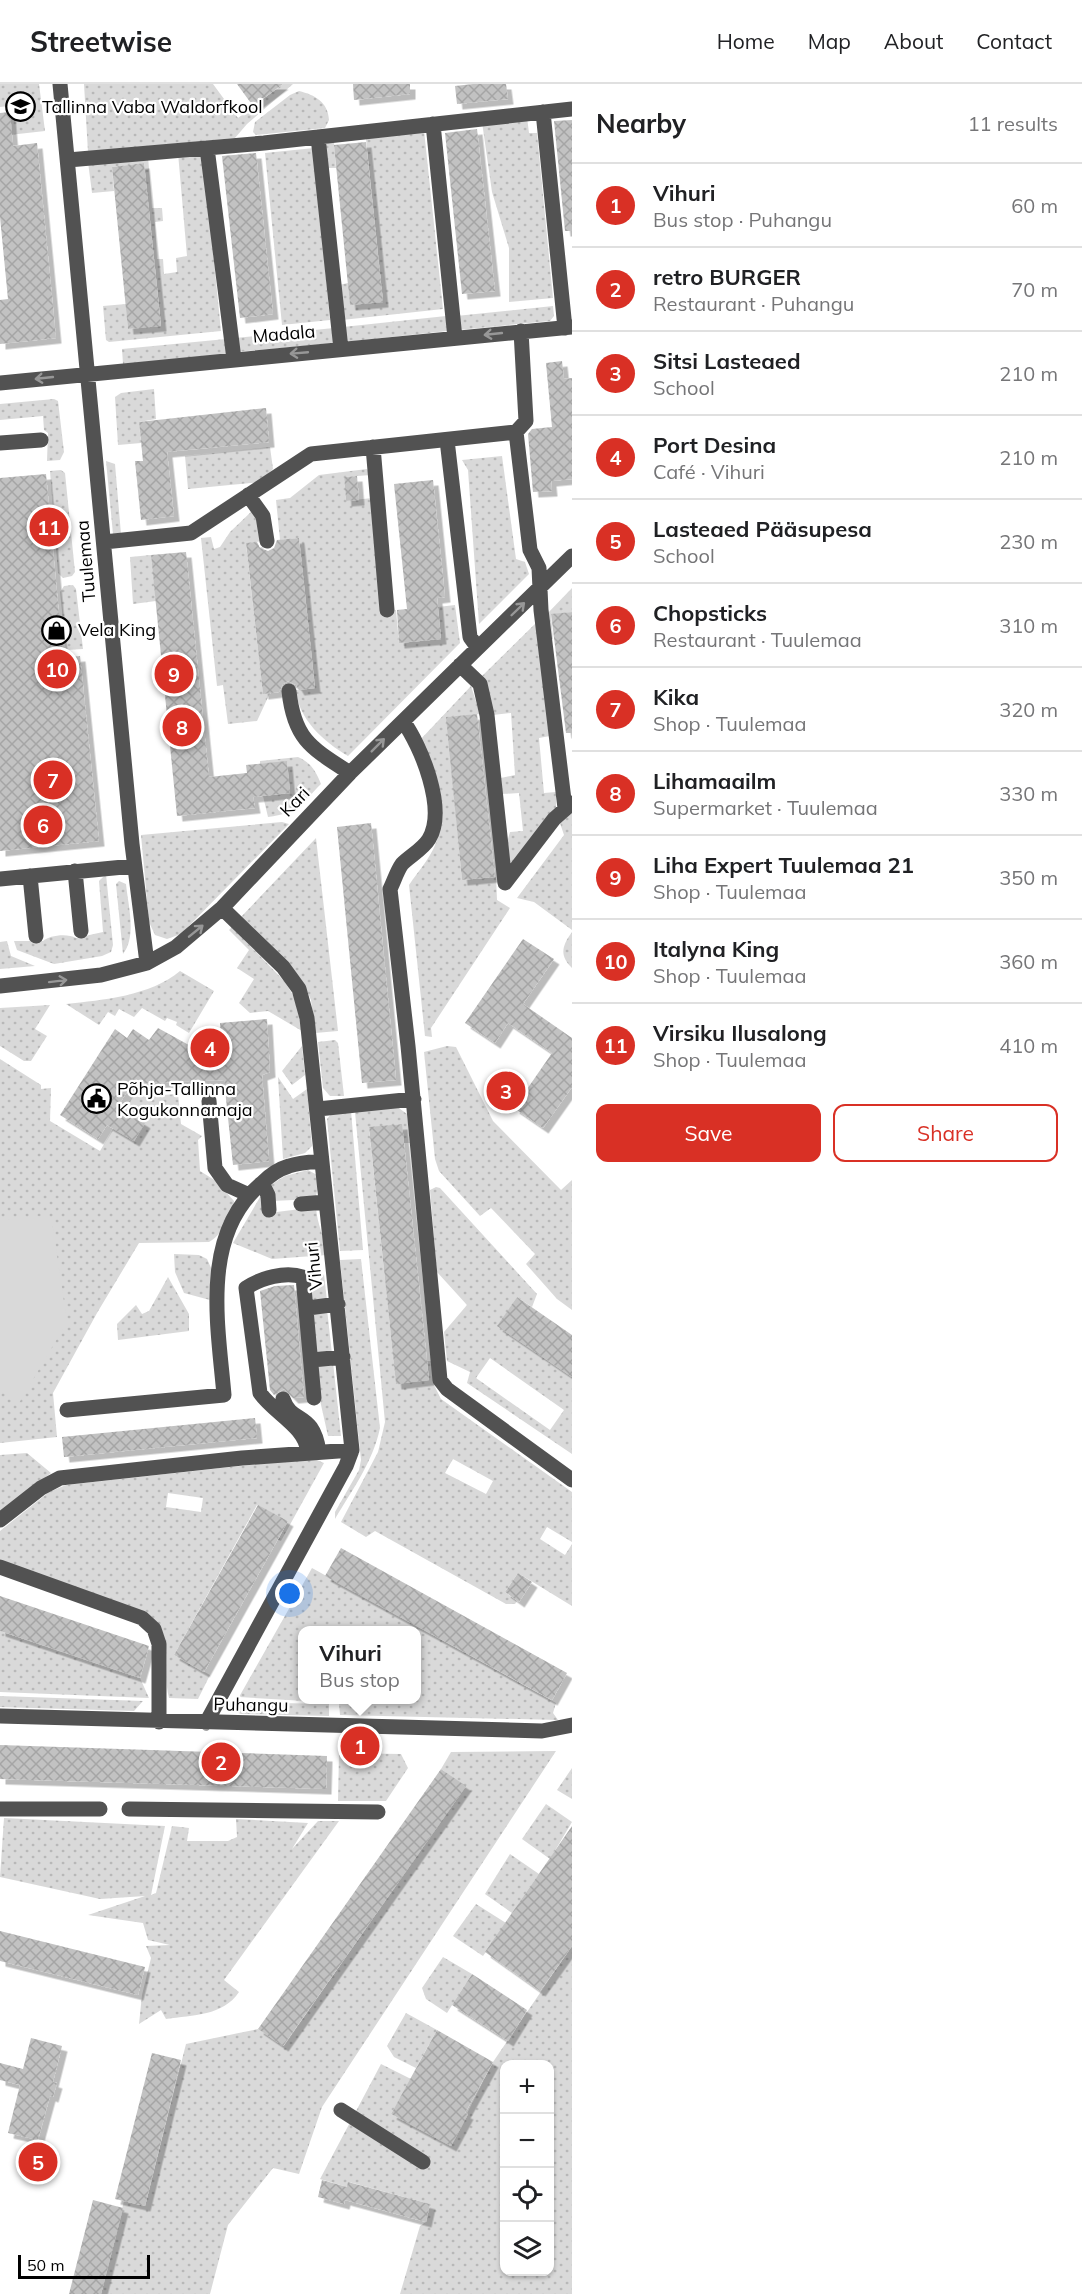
<!DOCTYPE html>
<html lang="en">
<head>
<meta charset="utf-8">
<style>
	body { margin:0; font-family:Mulish,sans-serif; background:#f6f6f6; color:#202124 }
	.controls { position:absolute; right:18px; bottom:18px; display:grid; overflow:hidden; border-radius:12px; box-shadow:0 2px 4px #0004 }
	.controls button { width:54px; height:54px; display:grid; place-items:center; padding:0; border:0; border-bottom:2px solid #e0e0e0; background:#fff; color:#202124; font:30px sans-serif }
	.scale { position:absolute; left:18px; bottom:15px; width:132px; box-sizing:border-box; padding-left:6px; border:3px solid #000; border-top:0; font-size:16px; line-height:21px; white-space:nowrap; color:#000; -webkit-text-stroke:4px #fff; paint-order:stroke }
	.you { position:absolute; left:290px; top:1510px; width:21px; height:21px; margin:-15px; border:4px solid #fff; border-radius:50%; background:#1a73e8; box-shadow:0 0 0 9px #1a73e833 }
	.badge { display:grid; place-items:center; width:39px; height:39px; border-radius:50%; background:#d93025; color:#fff; font-size:20px; font-weight:700 }
	.pin { position:absolute; translate:-50% -50%; border:3px solid #fff; box-shadow:0 2px 6px #0006 }
	.popup { position:absolute; left:298px; top:1542px; width:123px; height:78px; box-sizing:border-box; display:grid; place-content:center; border-radius:12px; background:#fff; filter:drop-shadow(0 2px 4px #0005); font-size:20px; white-space:nowrap; color:#757577 }
	.popup b { font-size:22px; color:#202124 }
	.popup::after { content:''; position:absolute; left:50%; top:100%; margin-left:-12px; border:12px solid transparent; border-top-color:#fff }
	.list { margin:0; padding:0; list-style:none }
	h2 { display:flex; justify-content:space-between; align-items:center; height:78px; margin:0; padding:0 24px; font-size:26px }
	h2 small { font-size:20px; font-weight:400; color:#757577 }
	.list li { display:grid; grid-template-columns:39px 1fr auto; gap:18px; align-items:center; box-sizing:border-box; height:84px; padding:0 24px; border-top:2px solid #e0e0e0 }
	.list b { display:block; font-size:22px; white-space:nowrap }
	.list p { margin:0; font-size:20px; white-space:nowrap; color:#757577 }
	.list em { font-size:20px; font-style:normal; color:#757577 }
	.actions { display:flex; gap:12px; padding:18px 24px }
	.actions a { flex:1; padding:14px 0; border:2px solid #d93025; border-radius:12px; text-align:center; font-size:21px; color:#d93025 }
	.actions .main { background:#d93025; color:#fff }
	.icon { flex:none; width:33px; height:33px; fill:none; stroke:currentColor; stroke-width:2; stroke-linecap:round; stroke-linejoin:round }
	.map { position:relative; flex:none; width:572px; height:2210px; overflow:hidden }
	header { display:flex; align-items:center; gap:36px; box-sizing:border-box; height:84px; padding:0 30px; background:#fff; border-bottom:2px solid #e0e0e0 }
	header strong { font-size:28px }
	nav { display:flex; gap:33px; margin-inline-start:auto; font-size:21px }
	main { display:flex }
	aside { flex:1; background:#fff }
	.map>svg:first-child { display:block }
</style>
</head>
<body>
<header>
<strong>Streetwise</strong>
<nav><a>Home</a><a>Map</a><a>About</a><a>Contact</a></nav>
</header>
<main>
<div class="map">
<svg width="572" height="2210" viewBox="0 0 572 2210">
	<defs>
		<pattern id="grass-dots" width="8" height="8" patternUnits="userSpaceOnUse" patternTransform="scale(1.5)"><rect width="8" height="8" fill="#d9d9d9"/><path d="M2 2h.1M6 6h.1" fill="none" stroke="#b8b8b8" stroke-width="1.8" stroke-linecap="round"/></pattern>
		<pattern id="building-cross-hatch" width="8" height="8" patternUnits="userSpaceOnUse" patternTransform="scale(1.5)"><rect width="8" height="8" fill="#c2c2c2"/><path d="M0 0l8 8M0 8l8-8" fill="none" stroke="#a5a5a5"/></pattern>
		<filter id="shadow"><feDropShadow dx="5.5" dy="5.5" stdDeviation="0" flood-color="#0004"/></filter>
	</defs>
	<rect width="100%" height="100%" fill="#fff"/>
	<path fill="url(#grass-dots)" fill-rule="evenodd" d="M0 0H39L45 47 0 52V37L10 36 9 22 0 23Z
		M84 0H213L238 34 283 0H293L247 40 235 54 88 68Z
		M299 7C315 11 328 18 329 36L325 44 256 51 253 48 255 38 290 11Z
		M527 33 529 49H537L553 214 509 218V164L492 108 482 38Z
		M424 46 443 225 342 236 339 201 348 199 350 221 383 217 366 55 334 58 336 84H327L325 62 332 54Z
		M314 64 330 236 282 241 265 69Z
		M203 66 221 247 109 258 106 256 103 222 126 220 128 245 161 241 144 79 112 83 114 107 92 109 88 78 148 72 152 124H162L163 137 155 138 157 175H163L164 190 177 188 176 174 187 172 178 69Z
		M553 222 554 232 550 237 458 246 456 232Z
		M446 232 447 247 345 258 343 243Z
		M334 244 336 259 236 268 235 254Z
		M226 255 228 270 123 280 122 265Z
		M154 305 156 335 139 338 141 359 118 361 115 313 121 309Z
		M54 315 58 317 64 368 60 376 47 377 48 349 44 346 43 332 0 336V320Z
		M270 363 273 385 260 398 188 405 185 372Z
		M502 372 516 475 525 478 529 490 479 540 468 386 462 376Z
		M106 377 115 380 121 450H113Z
		M367 385 371 391 344 393 346 417 372 414 383 527 396 526 399 559 441 555 438 523 455 521 460 559 348 672C324 658 298 635 296 606L315 604 299 454 280 456 276 416 290 414 319 391Z
		M61 386 65 389 75 488 72 492 63 494 58 489 50 387Z
		M252 427 260 440 261 457 246 460 263 609H270L257 637 228 640 223 601 217 602 201 454 211 453 214 465 220 463 230 448Z
		M151 471 156 517 133 520 130 473Z
		M73 501 76 505 83 565 66 566 60 508 64 502Z
		M572 504V528L551 531 553 555 548 556 546 531Z
		M538 537 550 652 539 654 544 709 556 708V726L510 783 506 762 510 748 523 747 519 709 502 710 501 694 515 691 511 629 493 631 481 593Z
		M471 602 480 630 447 633 462 796 496 793 497 816 510 824 431 944 432 953 425 952 409 801C419 786 434 770 438 752 446 720 431 686 420 656Z
		M298 673C311 679 316 687 321 700 301 720 298 729 268 733L263 712 290 709 287 678 260 680V677Z
		M572 725V846L534 818 517 814 564 751 559 736Z
		M282 738 289 740 181 850 167 855 155 851 149 838 141 751Z
		M316 754 338 947 315 949 311 916 301 895 241 833Z
		M106 790 113 861 111 868 102 872 54 880 17 866 14 857H43C49 851 68 849 76 854L103 848 99 797Z
		M119 797 126 800C128 821 137 852 123 870L116 800Z
		M232 843 285 898 296 916 302 947 268 927 250 929 239 919 254 895 237 884 249 866 229 846Z
		M572 848V884C559 871 562 862 572 848Z
		M7 857 11 872 35 882 0 885V858Z
		M180 887 214 907 189 949 176 941 177 938 167 934 165 937 142 924 134 933 119 925 115 932 108 928 99 941 66 920C103 916 150 912 180 887Z
		M50 921 35 945 47 952 31 977H24L0 962V924Z
		M335 956 338 959 344 1012H330L323 1004 318 958Z
		M302 962 305 991 292 1001 282 987Z
		M447 962 456 963 493 1037 561 1106 572 1096V1226L557 1215 526 1180 535 1170 491 1124 480 1132 439 1087 435 1075 424 968Z
		M0 975 41 1001V1005L51 1004 50 1037 100 1067 132 1013 178 1010 181 1040 202 1052 198 1056 200 1087 216 1097 234 1117C234 1129 220 1153 209 1158L139 1159 97 1229 53 1309 57 1353 0 1359Z
		M278 993 293 1015 307 1005 312 1062 305 1069 283 1075Z
		M396 1022 407 1030 410 1059H404L401 1040 369 1044 396 1299 429 1296 427 1277H433L434 1301 441 1315 572 1408V1458L547 1443 540 1455 565 1471 572 1460V1522L518 1489 505 1508 517 1517 515 1520H506L375 1447 366 1453 341 1438 378 1368 385 1338 355 1028ZM453 1375 493 1397 486 1410 445 1389Z
		M351 1027 363 1166 340 1167 327 1035 331 1030Z
		M308 1086 317 1091 319 1101 315 1115 272 1117 269 1102 285 1092Z
		M436 1103 440 1104 537 1210 532 1223 517 1213 498 1242 572 1293V1370L467 1299 470 1288 447 1277 444 1248 467 1221 437 1188 430 1106ZM490 1274 564 1326 550 1346 476 1294Z
		M263 1108 269 1129 316 1123C317 1141 325 1154 327 1171L272 1175 233 1159Z
		M174 1170 199 1171 207 1175 212 1186 210 1216 184 1209 175 1188Z
		M361 1175 380 1344C373 1378 352 1406 335 1435V1428L359 1386 361 1376 340 1176Z
		M324 1190 327 1217 309 1219 308 1214Z
		M168 1193 189 1230V1247L118 1256 117 1240 136 1221 142 1230 149 1227Z
		M327 1225 332 1270 315 1271 310 1227Z
		M333 1278 341 1352H328L317 1303 315 1279Z
		M27 1369 51 1389 0 1428V1371Z
		M312 1374 324 1379 281 1457 278 1456 288 1437 257 1421 174 1571 210 1591 198 1615 169 1614C163 1592 171 1569 162 1548L0 1480V1447L49 1408 66 1401ZM168 1409 203 1414 201 1428 166 1423Z
		M312 1484 556 1619 553 1629 558 1636 340 1631 339 1619 239 1613ZM303 1546H417V1616H303Z
		M0 1547 140 1594 149 1614 0 1608Z
		M0 1612 143 1617 134 1627 0 1623Z
		M229 1618 329 1620V1632L241 1630 231 1626Z
		M556 1667 322 2023 299 2090 273 2084 228 2141 210 2210H101L124 2117 145 2122 186 1960 258 1945 284 1962 465 1702 441 1685 451 1668Z
		M339 1669 401 1670 408 1684 386 1717H338Z
		M572 1684V1715L557 1706Z
		M546 1720 572 1738 550 1775 522 1755Z
		M4 1734 165 1742 151 1811 156 1809 172 1742 189 1744 187 1757H228L237 1753 236 1735 308 1739 292 1765 318 1737H339L224 1896 239 1908C223 1932 193 1931 166 1935L161 1926 139 1940 142 1911 151 1874 146 1862 170 1861 148 1856 143 1839 88 1831 145 1812 100 1815 0 1793Z
		M510 1770 539 1790 512 1829 485 1810Z
		M476 1820 506 1839 483 1872 453 1852Z
		M572 1862V2210H400L420 2142 426 2138 430 2120 349 2098 347 2103 320 2095 381 1980 411 1995 391 2030 451 2061 493 1978ZM505 1980H550V2188H505Z
		M443 1873 472 1890 447 1929 426 1915 422 1904Z
		M406 1929 437 1946 416 1984 394 1973 387 1962Z"/>
	<path fill="#d9d9d9" d="M44 1132 52 1138 67 1238 19 1319 0 1307V1136Z"/>
	<path fill="url(#building-cross-hatch)" filter="url(#shadow)" d="M237 0H283L253 22Z
		M353 0H410V10L354 16Z
		M473 0H506L508 15 457 20 455 2Z
		M10 28 13 62 37 59 56 254 0 260V216L8 215 0 133V29Z
		M572 36V147H565L554 37Z
		M477 45 495 207 462 210 445 49Z
		M366 58 383 218 350 221 334 61Z
		M256 69 273 230 240 234 222 72Z
		M144 79 161 242 128 245 112 83Z
		M562 277 564 295 572 294V395L551 397 552 407 533 408 528 350 532 345 552 343 546 279Z
		M266 324 269 358 167 368 174 432 141 436 135 377H143L139 338Z
		M46 390 63 574 80 572 99 757 0 767V394Z
		M357 392 359 416 346 417 344 393Z
		M433 396 445 513 437 514 441 555 399 559 397 526 407 525 394 400Z
		M299 454 315 604 299 606 296 601 288 597 283 600 279 608 263 610 246 459 257 458 260 464 268 467 274 464 277 456Z
		M186 468 209 693 247 689 246 681 287 677 290 709 253 713 255 724 177 732 151 471Z
		M572 528V649H566L551 530Z
		M477 630 495 793 462 796 446 633Z
		M371 739 396 996 362 999 337 743Z
		M523 855 554 875 523 920 572 954V1003L543 1044 514 1024 552 969 508 939 495 959 465 939Z
		M267 935 270 988 262 991 269 1077 233 1081 224 996 132 1000 118 1022 145 1039 134 1057 107 1041 98 1055 60 1031 115 945 127 954 133 945 149 956 158 944 196 965 221 953 220 939Z
		M402 1040 429 1296 396 1300 369 1043Z
		M294 1201 304 1313 293 1314 284 1305 274 1311 270 1306 260 1207 275 1202Z
		M517 1213 572 1251V1293L497 1242Z
		M255 1334 257 1354 64 1373 62 1353Z
		M258 1421 288 1437 204 1588 174 1571Z
		M341 1464 567 1589 552 1616 325 1492Z
		M518 1489 532 1498 519 1518 505 1508Z
		M0 1512 149 1562 140 1594 0 1547Z
		M0 1661 327 1672 326 1705 0 1695Z
		M441 1685 466 1702 283 1962 258 1945Z
		M572 1742V1862L540 1907 485 1868Z
		M0 1847 145 1883 138 1911 0 1877Z
		M472 1890 527 1926 508 1957 452 1921Z
		M437 1946 493 1978 465 2029 468 2030 451 2062 391 2030Z
		M31 1954 62 1962 53 1998 57 1999 53 2013 50 2012 38 2056 8 2049 20 2001 0 1996V1979L23 1985Z
		M152 1969 181 1976 145 2122 115 2115Z
		M322 2096 347 2103 348 2098 430 2120 426 2138 345 2116 344 2120 318 2113Z
		M93 2116 123 2124 101 2210H69Z"/>
	<g fill="none" stroke-linecap="round" stroke-linejoin="round">
		<path stroke="#525252" stroke-width="15" d="M60 0 132 760 147 879
			M543 28 565 244
			M433 40 455 254
			M318 53 341 265
			M207 64 234 275
			M68 76 264 59 572 25
			M521 247 526 337 516 348 530 466 539 484 541 526 565 724
			M0 299 572 243
			M447 356 470 553 478 564
			M0 359 41 356
			M373 363 387 526
			M248 411 263 432 267 457
			M104 458 191 449 311 370 516 348
			M460 581 480 600 487 631 505 799 554 735 572 719
			M289 607C294 655 311 664 350 689
			M403 637C421 662 447 725 429 755 423 765 410 772 402 780 397 787 394 797 390 805L408 962 440 1296 447 1305 572 1396
			M75 787 81 847
			M30 792 36 852
			M0 795 134 782
			M0 902 101 891 147 879 176 863 222 824 350 689 572 472
			M209 1017 215 1084 227 1101 247 1110
			M318 1025 414 1015
			M262 1099 268 1111 269 1126
			M301 1120 326 1118
			M308 1224 338 1220
			M312 1276 343 1273
			M283 1315C292 1341 313 1326 319 1368
			M67 1326 224 1311C218 1241 200 1150 262 1099 269 1092 279 1085 289 1082 298 1079 310 1078 321 1077
			M308 1368C305 1342 275 1330 260 1309L246 1204C261 1194 285 1187 303 1193L314 1314
			M0 1436 41 1404 60 1394 242 1374 352 1366
			M0 1483 142 1534 154 1545 159 1560V1638
			M0 1632 542 1647 572 1641
			M206 1639 346 1382 352 1366 307 934 299 905 283 883 222 824
			M0 1725H100
			M129 1725 378 1728
			M341 2026 423 2078"/>
	</g>
	<defs><path id="oneway-shaft" d="M-6 0H5M1.5-3L5.5 0L1.5 3" fill="none" stroke-width="1.6" stroke-linecap="round" stroke-linejoin="round" transform="scale(1.5)"/></defs>
	<g stroke="#979797">
		<use href="#oneway-shaft" transform="translate(493 250) rotate(174)"/>
		<use href="#oneway-shaft" transform="translate(299 269) rotate(175)"/>
		<use href="#oneway-shaft" transform="translate(44 294) rotate(174)"/>
		<use href="#oneway-shaft" transform="translate(518 525) rotate(-44)"/>
		<use href="#oneway-shaft" transform="translate(378 661) rotate(-45)"/>
		<use href="#oneway-shaft" transform="translate(196 847) rotate(-39)"/>
		<use href="#oneway-shaft" transform="translate(58 897) rotate(-7)"/>
	</g>
	<defs>
		<symbol id="school-ring" viewBox="-11 -11 22 22"><circle r="9.5" fill="#fff" stroke="#000" stroke-width="1.5"/><path d="M0-5L7-2L0 1L-7-2ZM-4 1L0 2.5L4 1V4Q0 6-4 4Z" fill="#000"/></symbol>
		<symbol id="shop-ring" viewBox="-11 -11 22 22"><circle r="9.5" fill="#fff" stroke="#000" stroke-width="1.5"/><path d="M-5-2.5h2.3a2.7 3.5 0 0 1 5.4 0H5L5.5 6h-11ZM-1.5-2.5h3a1.5 2.3 0 0 0-3 0Z" fill="#000"/></symbol>
		<symbol id="civic-ring" viewBox="-11 -11 22 22"><circle r="9.5" fill="#fff" stroke="#000" stroke-width="1.5"/><path d="M-.6-6.5H3V-4.5H.6V-3L4-1V1h2V6H-6V1h2V-1L-.6-3ZM-1.2 2.5V6h2.4V2.5Z" fill="#000"/></symbol>
	</defs>
	<g fill-rule="evenodd">
		<use href="#school-ring" x="4" y="6" width="33" height="33"/>
		<use href="#shop-ring" x="40" y="530" width="33" height="33"/>
		<use href="#civic-ring" x="80" y="998" width="33" height="33"/>
	</g>
	<g text-anchor="middle" stroke-width="4.5" stroke-linejoin="round" paint-order="stroke">
		<g font-size="18" fill="#000" stroke="#fff" text-anchor="start">
			<text x="42" y="29">Tallinna Vaba Waldorfkool</text>
			<text x="78" y="552">Vela King</text>
			<text x="117" y="1011">Põhja-Tallinna<tspan x="117" dy="21">Kogukonnamaja</tspan></text>
		</g>
		<g font-size="18" fill="#000" stroke="#fff">
			<text transform="translate(284 250) rotate(-5)" y="6">Madala</text>
			<text transform="translate(86 477) rotate(-95)" y="6">Tuulemaa</text>
			<text transform="translate(295 718) rotate(-46)" y="6">Kari</text>
			<text transform="translate(314 1182) rotate(-96)" y="6">Vihuri</text>
			<text transform="translate(251 1621) rotate(1)" y="6">Puhangu</text>
		</g>
	</g>
</svg>
<div class="controls">
<button>+</button>
<button>−</button>
<button><svg class="icon" aria-label="locate" viewBox="0 0 24 24"><circle cx="12" cy="12" r="6"/><path d="M12 2v4M12 18v4M2 12h4M18 12h4"/></svg></button>
<button><svg class="icon" aria-label="layers" viewBox="0 0 24 24"><path d="M12 4l9 5-9 5-9-5zM3 14l9 5 9-5"/></svg></button>
</div>
<div class="scale">50 m</div>
<div class="you"></div>
<div class="pin badge" style="left:360px;top:1662px">1</div>
<div class="popup"><b>Vihuri</b>Bus stop</div>
<div class="pin badge" style="left:221px;top:1678px">2</div>
<div class="pin badge" style="left:506px;top:1007px">3</div>
<div class="pin badge" style="left:210px;top:964px">4</div>
<div class="pin badge" style="left:38px;top:2078px">5</div>
<div class="pin badge" style="left:43px;top:741px">6</div>
<div class="pin badge" style="left:53px;top:696px">7</div>
<div class="pin badge" style="left:182px;top:643px">8</div>
<div class="pin badge" style="left:174px;top:590px">9</div>
<div class="pin badge" style="left:57px;top:585px">10</div>
<div class="pin badge" style="left:49px;top:443px">11</div>
</div>
<aside>
<h2>Nearby<small>11 results</small></h2>
<ul class="list">
<li><span class="badge">1</span><div><b>Vihuri</b><p>Bus stop · Puhangu</p></div><em>60 m</em></li>
<li><span class="badge">2</span><div><b>retro BURGER</b><p>Restaurant · Puhangu</p></div><em>70 m</em></li>
<li><span class="badge">3</span><div><b>Sitsi Lasteaed</b><p>School</p></div><em>210 m</em></li>
<li><span class="badge">4</span><div><b>Port Desina</b><p>Café · Vihuri</p></div><em>210 m</em></li>
<li><span class="badge">5</span><div><b>Lasteaed Pääsupesa</b><p>School</p></div><em>230 m</em></li>
<li><span class="badge">6</span><div><b>Chopsticks</b><p>Restaurant · Tuulemaa</p></div><em>310 m</em></li>
<li><span class="badge">7</span><div><b>Kika</b><p>Shop · Tuulemaa</p></div><em>320 m</em></li>
<li><span class="badge">8</span><div><b>Lihamaailm</b><p>Supermarket · Tuulemaa</p></div><em>330 m</em></li>
<li><span class="badge">9</span><div><b>Liha Expert Tuulemaa 21</b><p>Shop · Tuulemaa</p></div><em>350 m</em></li>
<li><span class="badge">10</span><div><b>Italyna King</b><p>Shop · Tuulemaa</p></div><em>360 m</em></li>
<li><span class="badge">11</span><div><b>Virsiku Ilusalong</b><p>Shop · Tuulemaa</p></div><em>410 m</em></li>
</ul>
<div class="actions"><a class="main">Save</a><a>Share</a></div>
</aside>
</main>
</body>
</html>
